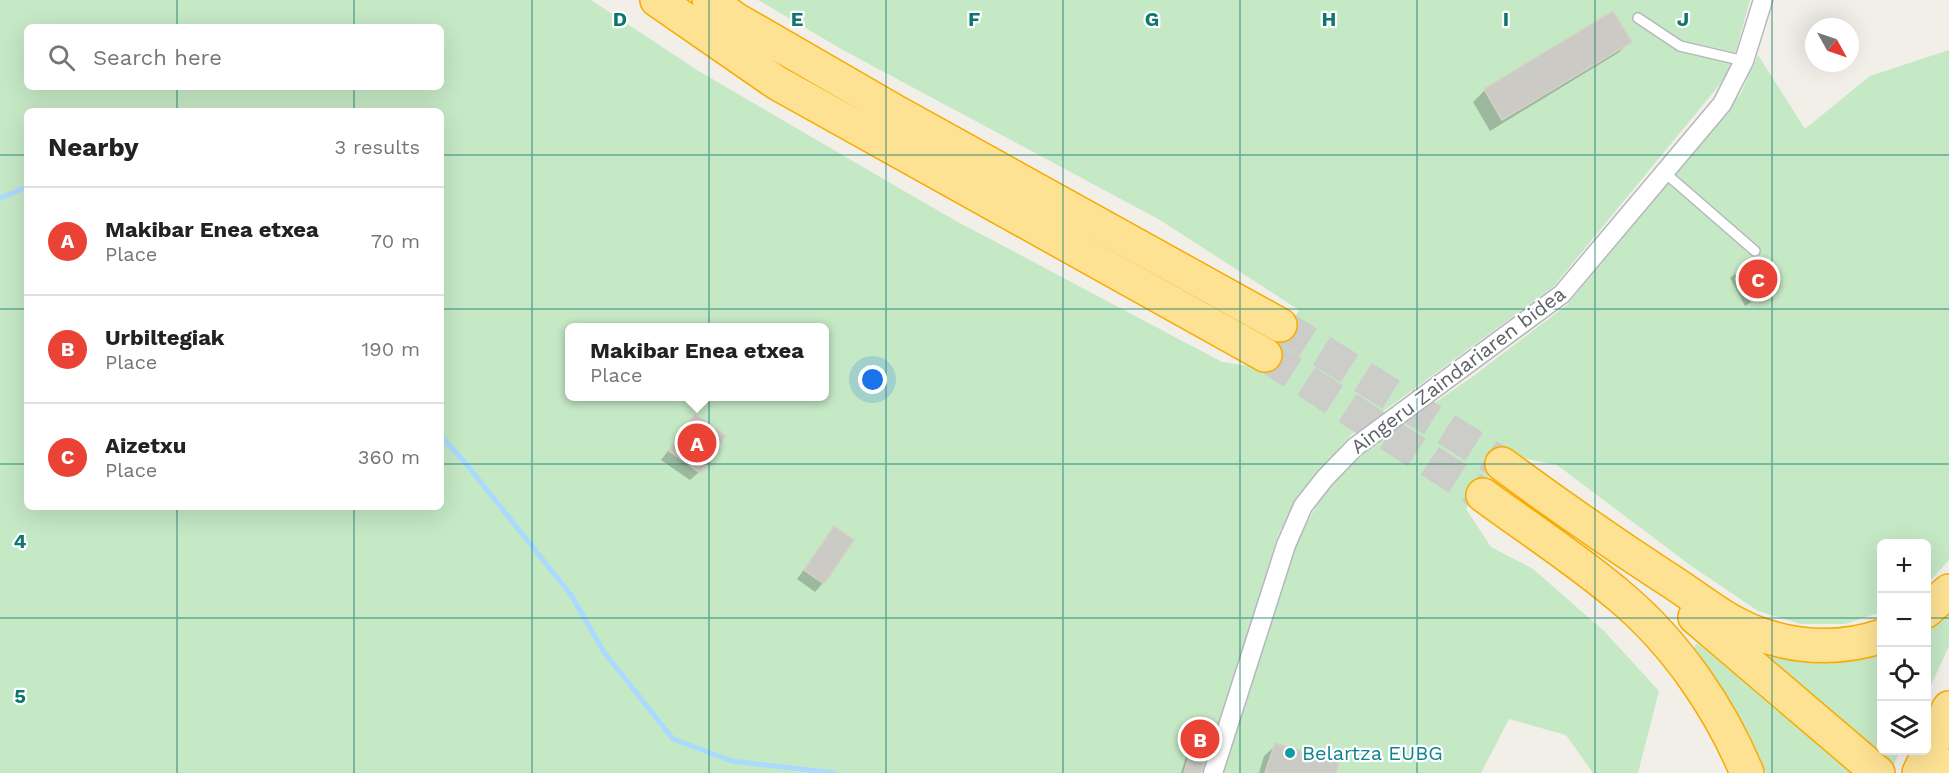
<!DOCTYPE html>
<html lang="en">
<head>
<meta charset="utf-8">
<style>
	body { margin:0; font-family:"Work Sans",sans-serif; background:#f6f6f6; color:#222 }
	.controls { position:absolute; right:18px; bottom:18px; display:grid; overflow:hidden; border-radius:9px; box-shadow:0 6px 24px #0002 }
	.controls button { width:54px; height:54px; display:grid; place-items:center; padding:0; border:0; border-bottom:2px solid #e0e0e0; background:#fff; color:#222; font:30px sans-serif }
	.compass { position:absolute; left:1805px; top:18px; width:54px; height:54px; border-radius:50%; background:#fff; box-shadow:0 6px 24px #0002; rotate:130deg }
	.you { position:absolute; left:873px; top:380px; width:21px; height:21px; margin:-15px; border:4px solid #fff; border-radius:50%; background:#1a73e8; box-shadow:0 0 0 9px #1a73e833 }
	.badge { display:grid; place-items:center; width:39px; height:39px; border-radius:50%; background:#ea4335; color:#fff; font-size:20px; font-weight:700 }
	.pin { position:absolute; translate:-50% -50%; border:3px solid #fff; box-shadow:0 2px 6px #0006 }
	.popup { position:absolute; left:565px; top:323px; width:264px; height:78px; box-sizing:border-box; display:grid; place-content:center; border-radius:9px; background:#fff; filter:drop-shadow(0 2px 4px #0005); font-size:20px; white-space:nowrap; color:#767676 }
	.popup b { font-size:22px; color:#222 }
	.popup::after { content:''; position:absolute; left:50%; top:100%; margin-left:-12px; border:12px solid transparent; border-top-color:#fff }
	.list { margin:0; padding:0; list-style:none }
	h2 { display:flex; justify-content:space-between; align-items:center; height:78px; margin:0; padding:0 24px; font-size:26px }
	h2 small { font-size:20px; font-weight:400; color:#767676 }
	.list li { display:grid; grid-template-columns:39px 1fr auto; gap:18px; align-items:center; box-sizing:border-box; height:108px; padding:0 24px; border-top:2px solid #e0e0e0 }
	.list b { display:block; font-size:22px; white-space:nowrap }
	.list p { margin:0; font-size:20px; white-space:nowrap; color:#767676 }
	.list em { font-size:20px; font-style:normal; color:#767676 }
	.icon { flex:none; width:33px; height:33px; fill:none; stroke:currentColor; stroke-width:2; stroke-linecap:round; stroke-linejoin:round }
	.map { position:relative; flex:none; width:1949px; height:773px; overflow:hidden }
	.search { position:absolute; background:#fff; box-shadow:0 6px 24px #0002; left:24px; top:24px; width:420px; height:66px; display:flex; align-items:center; gap:15px; box-sizing:border-box; padding:0 21px; border-radius:9px; color:#767676; font-size:22px }
	.panel { position:absolute; background:#fff; box-shadow:0 6px 24px #0002; left:24px; top:108px; width:420px; height:402px; border-radius:9px }
	.map>svg:first-child { display:block }
</style>
</head>
<body>
<div class="map">
<svg width="1949" height="773" viewBox="0 0 1949 773">
	<rect width="100%" height="100%" fill="#f1efe8"/>
	<path fill="#c5e8c5" fill-rule="evenodd" d="M0 0H591L697 70 880 177 956 221 1222 362 1264 368 1299 310 1160 220 843 50 758 0H1750L1730 72 1553 287 1351 435 1300 494 1278 535 1206 773H0ZM27 27H441V87H27ZM27 111H441V507H27ZM570 328H825V396H570Z
		M1949 50V560L1930 581 1927 583 1926 544H1882L1881 612 1845 624H1801L1758 611 1690 565 1557 465 1503 454 1466 509 1491 547 1533 569 1604 631 1659 691 1638 773H1593L1566 735 1509 719 1481 773H1222L1294 546 1325 491 1361 454 1472 377 1567 305 1724 116 1741 93 1758 55 1805 129 1870 76Z
		M1949 608V646L1927 694V626Z
		M1697 643 1751 687 1770 655 1832 662 1881 652 1882 750 1900 751 1890 773H1766L1750 735 1692 651Z"/>
	<path fill="#0003" d="M1612 14 1630 42 1618 53 1490 131 1473 102 1485 90Z
		M1736 273H1765L1779 286 1745 306 1730 278Z
		M695 416 699 472 690 480 661 460Z
		M835 528 823 583 815 592 797 579Z
		M1201 718 1199 773H1181L1196 723Z
		M1276 745 1334 773H1259L1264 756Z"/>
	<g fill="none" stroke-linecap="round" stroke-linejoin="round">
		<path stroke="#aadaff" stroke-width="5" d="M0 198 27 187
			M441 436 467 465 571 595 604 652 673 739 732 761 835 773"/>
	</g>
	<path fill="#cccac5" stroke="#d6d1c6" stroke-width="1.5" d="M1613 11 1632 42 1502 120 1484 89Z
		M1760 259 1766 271 1771 268 1781 286 1751 302 1735 272Z
		M695 414 726 436 700 473 669 451Z
		M834 526 854 540 824 584 804 570Z
		M1201 716 1212 719 1200 758 1205 759 1201 773H1184Z
		M1275 743 1339 762 1336 773H1265Z"/>
	<g fill="none" stroke-linecap="round" stroke-linejoin="round">
		<path stroke="#ccccc8" stroke-width="33" stroke-dasharray="33 16" stroke-linecap="butt" d="M1280 325 1502 464
			M1265 355 1483 495"/>
		<defs>
			<path id="service" d="M1638 18 1680 46 1744 61
				M1664 172 1755 251"/>
			<path id="minor" d="M1213 773 1286 545 1303 506 1325 478 1355 447 1562 294 1722 104 1744 61 1763 0"/>
			<path id="motorway" d="M657 0 777 83 1265 355
				M709 0 735 19 896 112 1280 325
				M1502 464C1555 503 1608 540 1663 576 1684 589 1703 604 1724 617 1771 646 1829 654 1882 636
				M1483 495C1529 529 1579 561 1623 599 1676 644 1720 708 1747 773
				M1926 611 1949 591
				M1695 617 1878 773
				M1919 773 1949 708
				M1946 773 1949 766"/>
		</defs>
		<use href="#service" stroke="#b5b8bc" stroke-width="12"/>
		<use href="#minor" stroke="#b5b8bc" stroke-width="21"/>
		<use href="#motorway" stroke="#f9ab00" stroke-width="36"/>
		<use href="#service" stroke="#fff" stroke-width="9"/>
		<use href="#minor" stroke="#fff" stroke-width="18"/>
		<use href="#motorway" stroke="#fde293" stroke-width="33"/>
	</g>
	<path fill="none" stroke="#0f766e" stroke-width="1.5" stroke-opacity="0.55" d="M177 0V27M354 0V27M532 0V773M709 0V773M886 0V773M1063 0V773M1240 0V773M1417 0V773M1595 0V773M1772 0V773M177 87V111M354 87V111M0 155H27M441 155H1949M0 309H27M441 309H1949M0 464H27M441 464H1949M177 507V773M354 507V773M0 618H1882M1926 618H1949"/>
	<circle fill="#0f9aa8" stroke="#fff" stroke-width="2" cx="1290" cy="753" r="6"/>
	<g text-anchor="middle" stroke-width="4.5" stroke-linejoin="round" paint-order="stroke">
		<g font-size="20" fill="#5f6368" stroke="#fff">
			<text transform="translate(1458 370) rotate(-37)" y="7">Aingeru Zaindariaren bidea</text>
		</g>
		<g font-size="20" fill="#0d838f" stroke="#fff" text-anchor="start">
			<text x="1302" y="760">Belartza EUBG</text>
		</g>
	</g>
	<g font-size="20" text-anchor="middle" font-weight="bold" fill="#0f766e" stroke="#fff" stroke-width="4.5" stroke-linejoin="round" paint-order="stroke">
		<text x="620" y="26">D</text>
		<text x="797" y="26">E</text>
		<text x="974" y="26">F</text>
		<text x="1152" y="26">G</text>
		<text x="1329" y="26">H</text>
		<text x="1506" y="26">I</text>
		<text x="1683" y="26">J</text>
		<text x="20" y="548">4</text>
		<text x="20" y="703">5</text>
	</g>
</svg>
<div class="controls">
<button>+</button>
<button>−</button>
<button><svg class="icon" aria-label="locate" viewBox="0 0 24 24"><circle cx="12" cy="12" r="6"/><path d="M12 2v4M12 18v4M2 12h4M18 12h4"/></svg></button>
<button><svg class="icon" aria-label="layers" viewBox="0 0 24 24"><path d="M12 4l9 5-9 5-9-5zM3 14l9 5 9-5"/></svg></button>
</div>
<svg class="compass" viewBox="-18 -18 36 36"><path d="M0-13l5 13h-10z" fill="#e53935"/><path d="M0 13l5-13h-10z" fill="#767676"/></svg>
<div class="you"></div>
<div class="pin badge" style="left:697px;top:443px">A</div>
<div class="popup"><b>Makibar Enea etxea</b>Place</div>
<div class="pin badge" style="left:1200px;top:739px">B</div>
<div class="pin badge" style="left:1758px;top:279px">C</div>
<div class="search"><svg class="icon" aria-label="search" viewBox="0 0 24 24"><circle cx="10" cy="10" r="6"/><path d="M15 15l6 6"/></svg>Search here</div>
<section class="panel">
<h2>Nearby<small>3 results</small></h2>
<ul class="list">
<li><span class="badge">A</span><div><b>Makibar Enea etxea</b><p>Place</p></div><em>70 m</em></li>
<li><span class="badge">B</span><div><b>Urbiltegiak</b><p>Place</p></div><em>190 m</em></li>
<li><span class="badge">C</span><div><b>Aizetxu</b><p>Place</p></div><em>360 m</em></li>
</ul>
</section>
</div>
</body>
</html>
